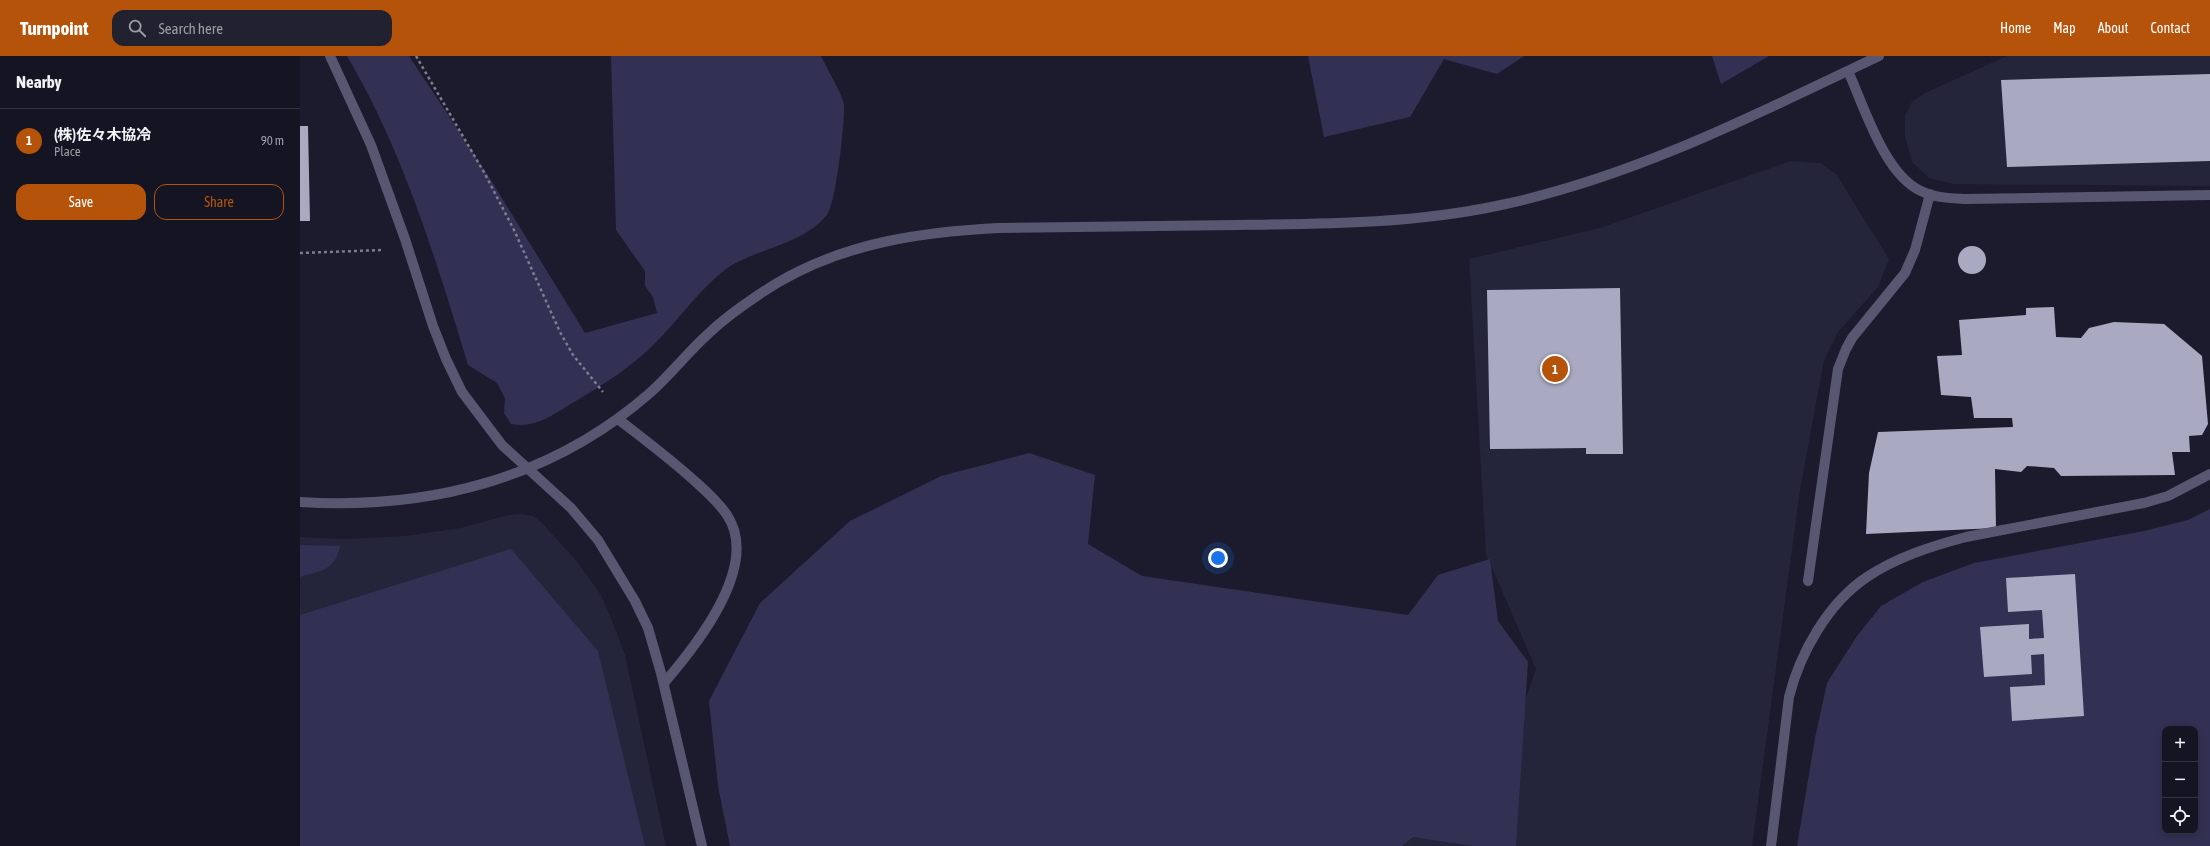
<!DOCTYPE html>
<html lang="en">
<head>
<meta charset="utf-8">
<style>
	body { margin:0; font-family:"Asap Condensed","Noto Sans JP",sans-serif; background:#22212f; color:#f1f3f6 }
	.controls { position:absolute; right:12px; bottom:12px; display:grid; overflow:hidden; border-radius:8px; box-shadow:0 2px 10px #0003 }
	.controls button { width:36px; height:36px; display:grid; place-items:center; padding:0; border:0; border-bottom:1px solid #343340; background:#151422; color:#f1f3f6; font:20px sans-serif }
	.you { position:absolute; left:918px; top:502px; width:14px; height:14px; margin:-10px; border:3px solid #fff; border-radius:50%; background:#1a73e8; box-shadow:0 0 0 6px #1a73e833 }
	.badge { display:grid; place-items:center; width:26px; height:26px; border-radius:50%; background:#b45309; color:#fff; font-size:13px; font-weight:700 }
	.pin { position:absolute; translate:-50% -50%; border:2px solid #fff; box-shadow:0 1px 4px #0006 }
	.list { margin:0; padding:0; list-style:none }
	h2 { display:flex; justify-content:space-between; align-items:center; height:52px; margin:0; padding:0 16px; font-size:17px }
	h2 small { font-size:13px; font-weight:400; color:#9d9ea5 }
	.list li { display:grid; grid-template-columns:26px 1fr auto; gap:12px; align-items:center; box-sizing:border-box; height:64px; padding:0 16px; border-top:1px solid #343340 }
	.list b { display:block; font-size:15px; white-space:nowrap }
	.list p { margin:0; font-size:13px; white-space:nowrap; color:#9d9ea5 }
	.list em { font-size:13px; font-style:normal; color:#9d9ea5 }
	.actions { display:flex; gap:8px; padding:12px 16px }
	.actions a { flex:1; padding:9px 0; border:1px solid #b45309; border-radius:12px; text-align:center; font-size:14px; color:#b45309 }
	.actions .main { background:#b45309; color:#fff }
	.icon { flex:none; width:22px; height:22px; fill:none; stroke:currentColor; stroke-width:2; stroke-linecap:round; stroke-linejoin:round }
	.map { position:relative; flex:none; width:1910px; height:790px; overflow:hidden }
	header { display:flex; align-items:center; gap:24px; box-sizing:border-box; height:56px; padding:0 20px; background:#b45309; color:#fff }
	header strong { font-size:19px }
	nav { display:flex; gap:22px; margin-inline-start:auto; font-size:14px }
	.search { width:280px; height:36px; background:#22212f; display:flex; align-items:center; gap:10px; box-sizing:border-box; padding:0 14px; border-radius:12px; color:#9d9ea5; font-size:15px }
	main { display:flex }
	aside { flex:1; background:#151422 }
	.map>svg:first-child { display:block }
</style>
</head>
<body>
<header>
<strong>Turnpoint</strong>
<div class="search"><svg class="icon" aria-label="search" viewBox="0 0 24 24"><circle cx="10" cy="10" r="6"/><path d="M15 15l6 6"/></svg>Search here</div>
<nav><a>Home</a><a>Map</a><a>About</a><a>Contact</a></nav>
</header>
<main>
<aside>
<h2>Nearby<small></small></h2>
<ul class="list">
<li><span class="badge">1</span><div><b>(株)佐々木協冷</b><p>Place</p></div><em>90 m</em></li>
</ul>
<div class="actions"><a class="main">Save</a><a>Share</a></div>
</aside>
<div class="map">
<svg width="1910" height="790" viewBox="0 0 1910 790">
	<rect width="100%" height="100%" fill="#1c1b2d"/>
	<path fill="#24243b" d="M1707 0H1910V130L1653 128 1629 122 1612 106 1605 80V59L1612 46 1625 37Z
		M1491 105 1520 107 1536 118 1589 203 1578 231 1538 276 1524 304 1500 434 1452 790H1175L1236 613 1186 498 1169 203 1300 172Z
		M221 458 233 460 241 466 274 502 301 539 311 562 325 599 366 790H0V481L44 483 105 480 161 472 208 459Z
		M1098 768 1173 790H1089Z"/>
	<path fill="#323153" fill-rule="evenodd" d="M47 0H109L189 121 285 277 357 257 353 241 345 230V215L316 174 311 0H521C526 11 543 39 544 49 545 66 536 148 527 159 501 190 456 192 426 213 401 232 383 258 361 281 334 310 303 329 269 349 252 360 232 373 211 368L204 357 205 342 197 327 168 309C136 203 103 95 47 0Z
		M1008 0H1224L1197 18 1144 3 1110 61 1024 81Z
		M1412 0H1469L1421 28Z
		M729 397 795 419 788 488 842 520 1108 559 1138 519 1190 503 1198 565 1228 606 1216 790H1173L1113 781 1102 790H430L418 730 409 645 460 547 550 465 641 420Z
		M1910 453V790H1497L1515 682 1527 627 1557 580 1581 550 1623 526 1674 507 1844 475 1888 464ZM1865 673H1895V775H1865Z
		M0 489 40 490C36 514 20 515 0 521Z
		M211 493 298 595 345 790H0V559Z"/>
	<path fill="#a9aac1" d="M1910 18V105L1707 111 1701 24Z
		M0 70H8L10 165H0Z
		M1658 204a14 14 0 1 1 28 0a14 14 0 1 1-28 0Z
		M1320 232 1323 398H1286V392L1190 393 1187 234Z
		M1754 251 1756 281 1781 282 1789 272 1814 266 1864 268 1902 300 1908 368 1902 379 1889 380 1890 396H1872L1875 419 1761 420 1754 412 1727 410 1721 416 1695 413 1696 472 1566 478 1569 417 1578 376 1713 371 1712 362H1674L1671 341 1641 339 1637 300 1662 299 1659 264 1726 259V252Z
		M1775 518 1784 660 1712 665 1710 631 1745 629 1744 598 1731 599 1732 618 1684 621 1680 571 1729 568V583L1744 582 1742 554 1708 556 1706 522Z"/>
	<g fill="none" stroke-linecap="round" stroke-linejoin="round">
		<path stroke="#7c7c8b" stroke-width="2.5" stroke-dasharray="3 3" stroke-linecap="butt" d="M116 0 185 118 214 174 260 276 273 299 303 336
			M0 197 83 194"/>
		<path stroke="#575772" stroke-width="10" d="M30 0 71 89 105 183 133 270 146 303 162 336 202 389 271 452 298 484 335 545 348 572 361 617 402 790
			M1548 15C1564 50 1584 118 1621 135 1635 142 1651 142 1666 143L1910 139
			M318 363C345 384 372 404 398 428 408 437 419 447 427 459 461 510 396 590 364 627
			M0 446C129 454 252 423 351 336 371 318 388 296 408 278 429 258 453 242 477 227 545 187 620 176 698 172 777 171 857 170 936 169 1025 168 1113 168 1201 149 1334 121 1457 58 1579 0
			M1508 525 1538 313 1546 293 1552 282 1605 217 1615 194 1630 138
			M1471 790 1489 641C1500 597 1528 547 1567 521 1597 501 1632 490 1666 481L1844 447 1868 440 1910 418"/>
	</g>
</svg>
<div class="controls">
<button>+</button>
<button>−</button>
<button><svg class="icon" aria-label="locate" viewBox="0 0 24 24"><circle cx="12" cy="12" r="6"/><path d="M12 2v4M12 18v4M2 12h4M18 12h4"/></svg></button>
</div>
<div class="you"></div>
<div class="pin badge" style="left:1255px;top:313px">1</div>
</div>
</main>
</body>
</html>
